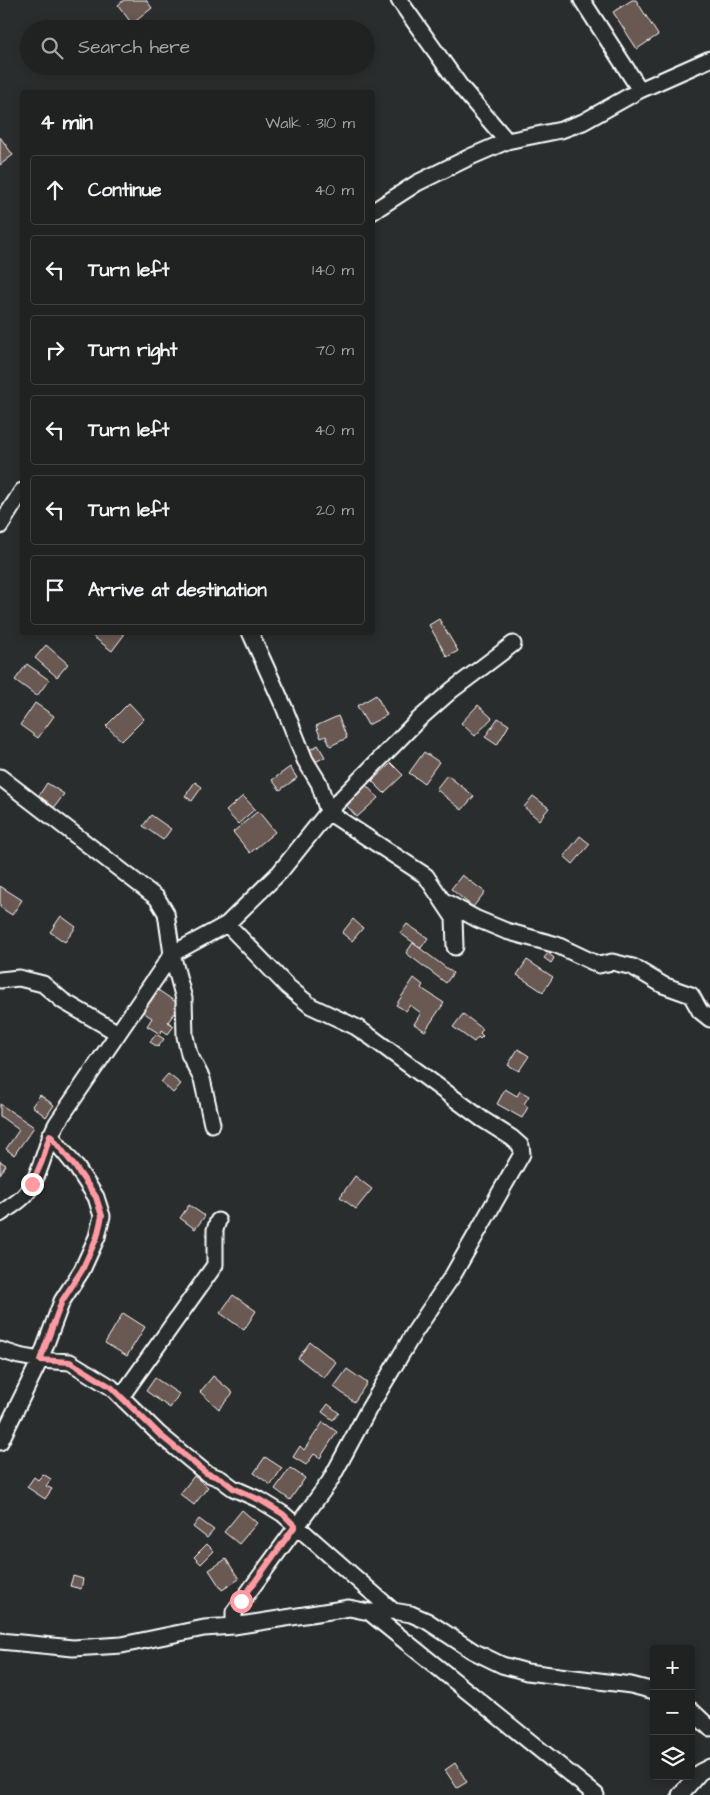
<!DOCTYPE html>
<html lang="en">
<head>
<meta charset="utf-8">
<style>
	body { margin:0; font-family:"Architects Daughter",sans-serif; background:#282a2a; color:#f1f3f6 }
	.controls { position:absolute; right:15px; bottom:15px; display:grid; overflow:hidden; border-radius:5px; box-shadow:0 2px 8px #0003 }
	.controls button { width:45px; height:45px; display:grid; place-items:center; padding:0; border:0; border-bottom:1px solid #3d3f40; background:#202222; color:#f1f3f6; font:25px sans-serif }
	.stop { position:absolute; width:15px; height:15px; margin:-11px; border:4px solid #ff9aa2; border-radius:50%; background:#fff }
	.stop.end { background:#ff9aa2; border-color:#fff; box-shadow:0 1px 5px #0008 }
	.list { margin:0; padding:0; list-style:none }
	h2 { display:flex; justify-content:space-between; align-items:center; height:65px; margin:0; padding:0 20px; font-size:21px }
	h2 small { font-size:16px; font-weight:400; color:#a2a4a5 }
	.list li { display:grid; grid-template-columns:32px 1fr auto; gap:15px; align-items:center; box-sizing:border-box; height:70px; margin:0 10px 10px; padding:0 10px; border:1px solid #3d3f40; border-radius:5px }
	.list b { display:block; font-size:19px; white-space:nowrap }
	.list em { font-size:16px; font-style:normal; color:#a2a4a5 }
	.icon { flex:none; width:28px; height:28px; fill:none; stroke:currentColor; stroke-width:2; stroke-linecap:round; stroke-linejoin:round }
	.map { position:relative; flex:none; width:710px; height:1795px; overflow:hidden }
	.search { position:absolute; background:#202222; box-shadow:0 2px 8px #0003; left:20px; top:20px; width:355px; height:55px; display:flex; align-items:center; gap:12px; box-sizing:border-box; padding:0 18px; border-radius:28px; color:#a2a4a5; font-size:19px }
	.panel { position:absolute; background:#202222; box-shadow:0 2px 8px #0003; left:20px; top:90px; width:355px; height:545px; border-radius:5px }
	.map>svg:first-child { display:block }
</style>
</head>
<body>
<div class="map">
<svg width="710" height="1795" viewBox="0 0 710 1795">
	<rect width="100%" height="100%" fill="#2a2d2e"/>
	<filter id="ink" filterUnits="userSpaceOnUse"><feTurbulence type="fractalNoise" baseFrequency=".02" numOctaves="2"/><feDisplacementMap in="SourceGraphic" scale="10" xChannelSelector="R" yChannelSelector="G"/><feConvolveMatrix kernelMatrix="1 2 1 2 8 2 1 2 1" color-interpolation-filters="sRGB"/></filter>
	<g filter="url(#ink)">
		<path fill="#6a5853" stroke="#fff" d="M124 0H146L152 8 132 24 118 5Z
			M632 0H636L658 35 637 49 613 12Z
			M0 137 13 155 0 165Z
			M439 619 458 651 447 657 429 625Z
			M93 632H120L124 635 112 651 91 635Z
			M46 645 68 664 57 677 35 658Z
			M27 664 49 680 37 696 15 680Z
			M376 695 387 715 368 725 357 706Z
			M35 703 54 716 38 738 20 725Z
			M129 703 144 719 122 741 106 726Z
			M478 705 492 718 475 736 461 723Z
			M338 716 347 738 330 746 326 736 321 738 316 726Z
			M498 718 509 725 497 745 485 737Z
			M318 745 325 757 313 763 306 752Z
			M424 752 439 762 424 783 409 773Z
			M391 763 403 775 384 793 372 781Z
			M290 767 297 778 280 790 272 780Z
			M447 775 474 796 462 810 436 789Z
			M195 782 202 787 192 801 185 796Z
			M47 783 64 794 54 808 38 797Z
			M366 785 378 798 357 817 345 804Z
			M243 796 255 809 238 824 226 811Z
			M533 796 549 808 539 820 524 807Z
			M258 811 275 832 250 853 233 832Z
			M151 815 171 829 163 840 143 826Z
			M580 836 590 844 573 864 564 856Z
			M462 875 485 892 473 907 451 889Z
			M0 886 22 900 12 915 0 907Z
			M61 916 76 927 65 942 50 932Z
			M353 919 363 928 352 941 342 933Z
			M407 924 428 938 421 948 400 933Z
			M413 943 453 973 446 983 406 953Z
			M548 953 554 958 551 963 544 958Z
			M527 960 553 977 543 992 517 975Z
			M414 978 423 985 421 988 444 1003 425 1031 414 1024 421 1013 410 1005 406 1011 396 1005Z
			M158 990 180 1005 168 1022 174 1026 168 1034 162 1030 160 1034 147 1026 152 1018 143 1012Z
			M463 1014 483 1029 480 1033 483 1036 480 1039 478 1037 474 1042 453 1027Z
			M156 1034 164 1039 158 1047 150 1042Z
			M518 1049 529 1056 519 1071 508 1065Z
			M168 1074 181 1084 173 1093 161 1082Z
			M505 1089 517 1096 520 1091 529 1096 524 1104 528 1107 522 1118 497 1104Z
			M40 1095 54 1105 46 1117 32 1106Z
			M0 1104 34 1127 14 1155 6 1149 19 1130 0 1116Z
			M0 1161 6 1165 0 1174Z
			M355 1176 372 1189 356 1209 340 1197Z
			M189 1205 205 1216 195 1229 180 1218Z
			M233 1295 256 1311 244 1330 220 1313Z
			M123 1313 145 1327 127 1356 105 1343Z
			M310 1342 336 1362 324 1378 298 1358Z
			M347 1369 367 1383 354 1402 334 1387Z
			M213 1376 233 1393 219 1409 200 1392Z
			M155 1378 179 1394 170 1408 146 1391Z
			M328 1404 339 1413 333 1420 322 1412Z
			M323 1422 337 1432 320 1458 314 1454 306 1465 293 1457 300 1446 304 1450Z
			M265 1457 282 1468 271 1485 254 1473Z
			M290 1468 305 1478 290 1500 275 1489Z
			M43 1474 51 1479 46 1486 52 1489 45 1499 27 1487 34 1477 38 1480Z
			M194 1476 208 1487 194 1505 180 1494Z
			M242 1510 257 1523 239 1544 224 1532Z
			M199 1519 214 1530 207 1538 193 1527Z
			M207 1544 214 1551 201 1564 194 1557Z
			M226 1559 239 1579 222 1590 209 1570Z
			M73 1576 83 1579 81 1589 70 1586Z
			M455 1763 467 1782 457 1788 445 1770Z"/>
		<g fill="none" stroke-linecap="round" stroke-linejoin="round">
			<defs>
				<path id="street" d="M399 0 460 86 507 141
					M582 0 640 90
					M372 212 417 183 470 157 507 141 561 130 583 122 640 90 710 59
					M0 526 22 491
					M0 777 157 898 166 913 172 954 184 999 185 1036 189 1054 202 1079 212 1124
					M444 901 477 919 506 931 557 945 599 965 612 962 633 967 663 985 691 995 700 1011 710 1019
					M227 924 287 986 311 1006 356 1027 371 1037 482 1119 512 1138 521 1146 522 1154 453 1275 414 1333 368 1410 330 1481 234 1612V1626
					M455 947 454 918 426 876 328 812 418 720 452 690 513 644
					M0 980 19 978 43 984 63 1001 118 1033
					M0 1214C8 1208 19 1202 25 1195 42 1175 44 1146 57 1123L172 954 227 924 280 872 328 812 319 783 305 760 284 707 250 632
					M0 1350 19 1356 40 1360 70 1362 111 1387 159 1434 189 1459 206 1473 221 1479 233 1488 260 1500 283 1514 393 1611
					M121 1397 215 1265V1230L218 1221
					M0 1442 40 1360 62 1301 82 1270 97 1237 102 1216 96 1197 77 1168 50 1135
					M369 1612 596 1795
					M0 1641 73 1648 122 1645 204 1628 234 1626 349 1608 369 1612 393 1611 411 1614 427 1621 473 1651 502 1665 527 1672 631 1685 654 1691
					M691 1710 710 1728
					M680 1795 700 1772 710 1767"/>
			</defs>
			<use href="#street" stroke="#fff" stroke-width="19"/>
			<use href="#street" stroke="#2a2d2e" stroke-width="15"/>
		</g>
	</g>
	<g fill="none" stroke-linecap="round" stroke-linejoin="round" filter="url(#ink)">
		<path stroke="#ff9aa2" stroke-width="6" d="M32 1184 42 1161 50 1135 76 1168 96 1197 102 1216 97 1237 82 1270 62 1301 40 1360 70 1362 111 1387 159 1434 206 1473 222 1479 233 1488 260 1500 283 1514 295 1526 241 1601"/>
	</g>
</svg>
<div class="controls">
<button>+</button>
<button>−</button>
<button><svg class="icon" aria-label="layers" viewBox="0 0 24 24"><path d="M12 4l9 5-9 5-9-5zM3 14l9 5 9-5"/></svg></button>
</div>
<div class="stop" style="left:241px;top:1601px"></div>
<div class="stop end" style="left:32px;top:1184px"></div>
<div class="search"><svg class="icon" aria-label="search" viewBox="0 0 24 24"><circle cx="10" cy="10" r="6"/><path d="M15 15l6 6"/></svg>Search here</div>
<section class="panel">
<h2>4 min<small>Walk · 310 m</small></h2>
<ul class="list">
<li><svg class="icon" aria-label="ahead" viewBox="0 0 24 24"><path d="M12 20V5M6 11l6-6 6 6"/></svg><div><b>Continue</b></div><em>40 m</em></li>
<li><svg class="icon" aria-label="left" viewBox="0 0 24 24"><path d="M17 20v-9H6M10 6l-5 5 5 5"/></svg><div><b>Turn left</b></div><em>140 m</em></li>
<li><svg class="icon" aria-label="right" viewBox="0 0 24 24"><path d="M7 20v-9h11M14 6l5 5-5 5"/></svg><div><b>Turn right</b></div><em>70 m</em></li>
<li><svg class="icon" aria-label="left" viewBox="0 0 24 24"><path d="M17 20v-9H6M10 6l-5 5 5 5"/></svg><div><b>Turn left</b></div><em>40 m</em></li>
<li><svg class="icon" aria-label="left" viewBox="0 0 24 24"><path d="M17 20v-9H6M10 6l-5 5 5 5"/></svg><div><b>Turn left</b></div><em>20 m</em></li>
<li><svg class="icon" aria-label="arrive" viewBox="0 0 24 24"><path d="M6 21V4h12l-3 4 3 4H6"/></svg><div><b>Arrive at destination</b></div></li>
</ul>
</section>
</div>
</body>
</html>
